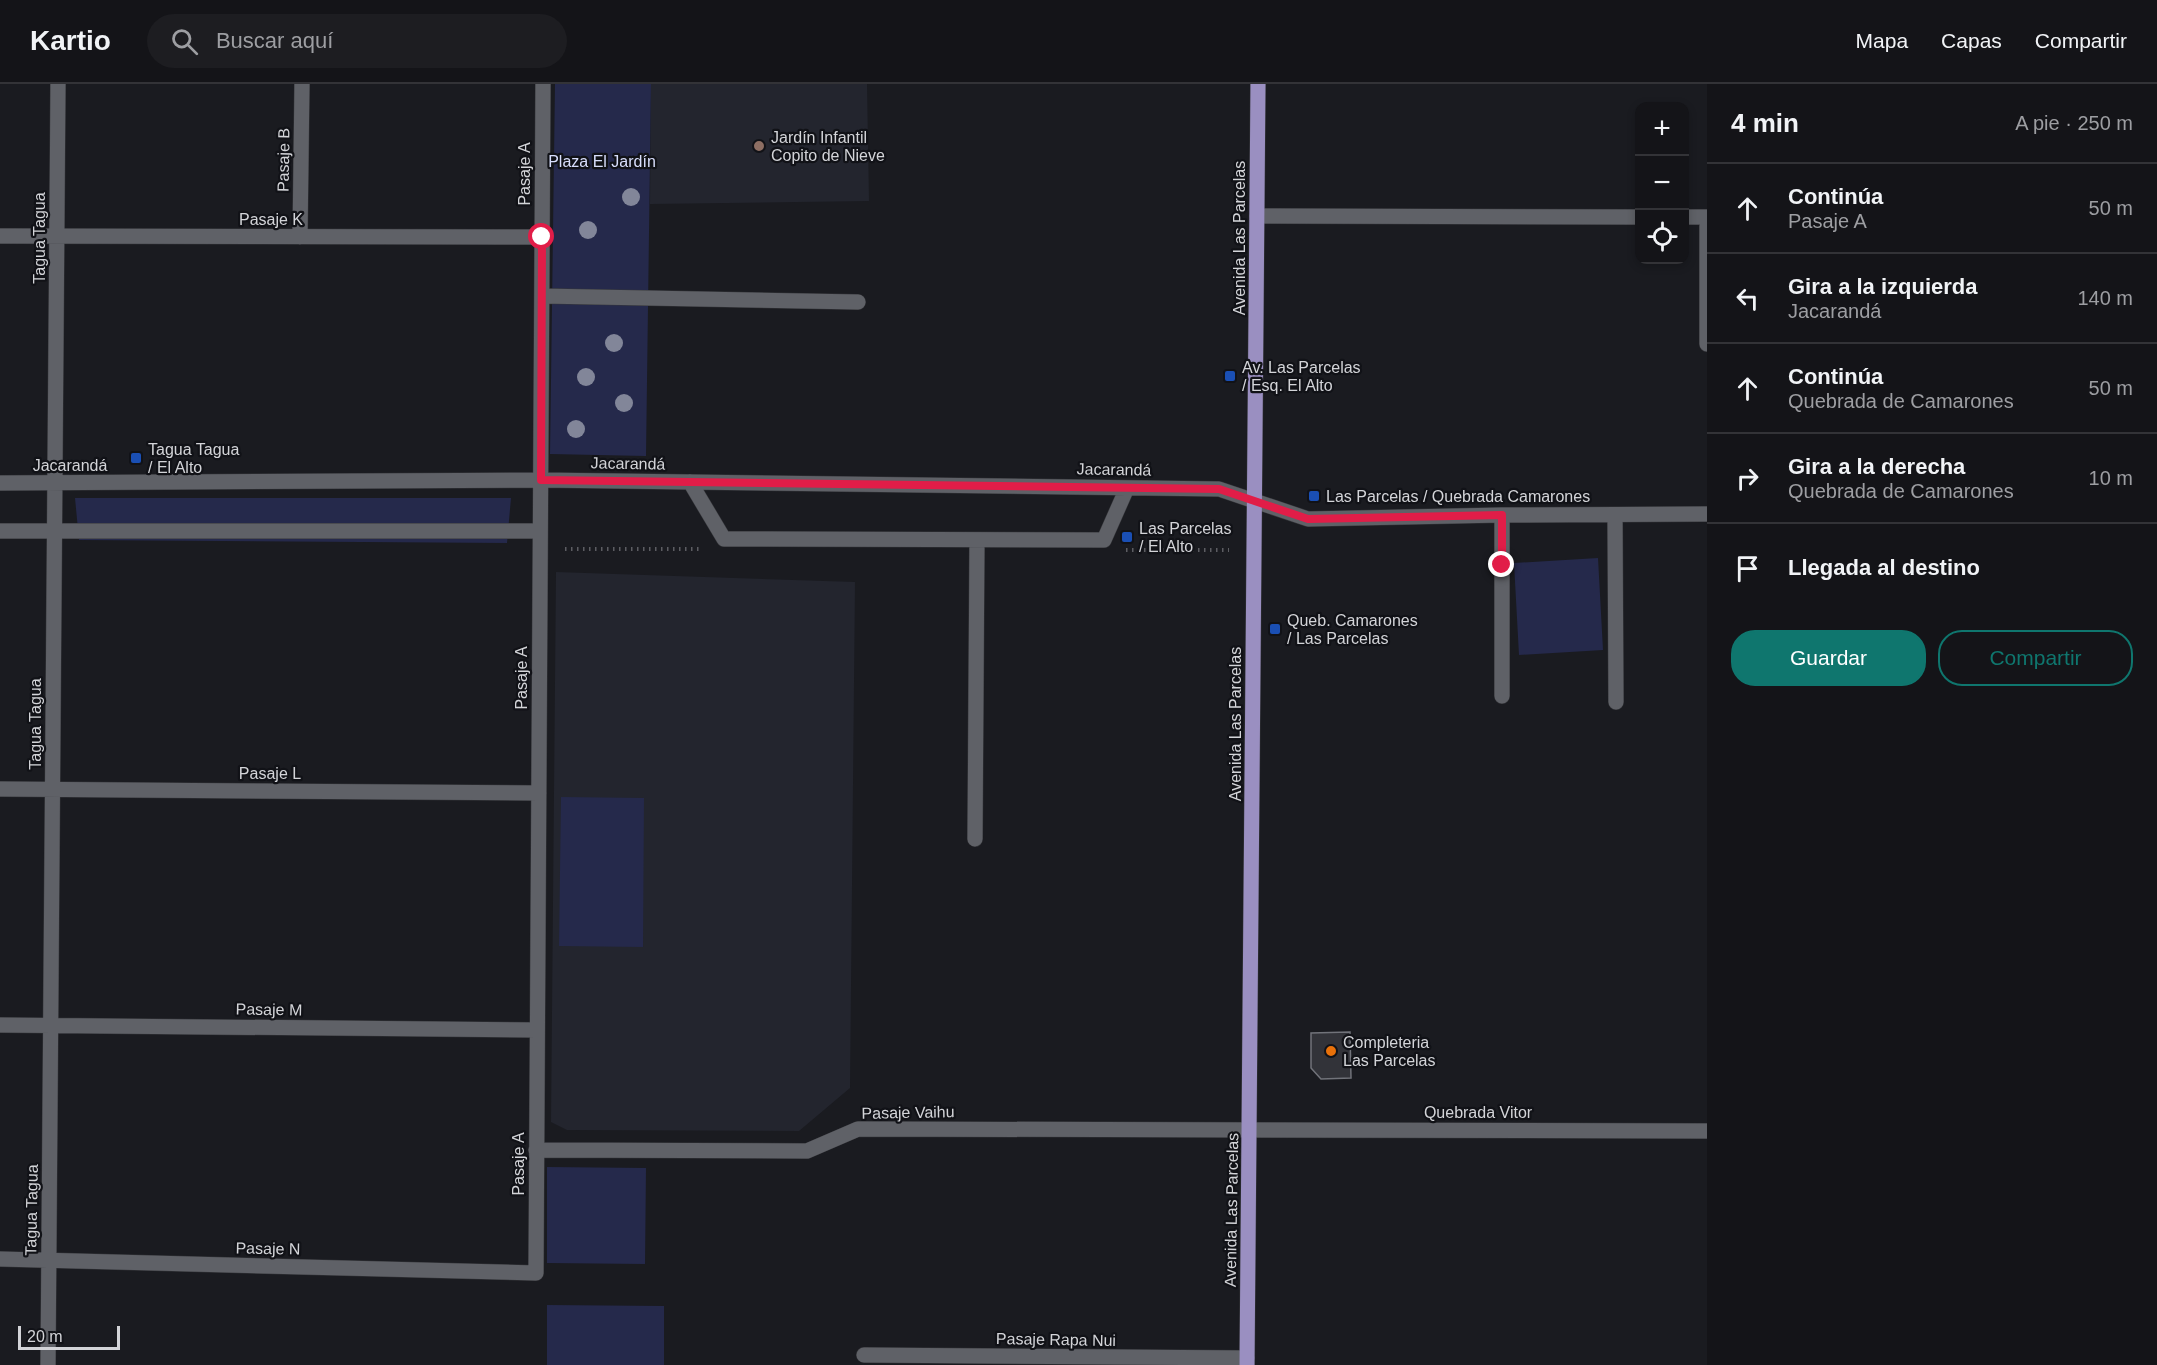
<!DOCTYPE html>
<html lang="es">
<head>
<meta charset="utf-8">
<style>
	body { margin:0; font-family:Arial,sans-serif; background:#1d1d21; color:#f1f3f6 }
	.controls { position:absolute; right:18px; top:18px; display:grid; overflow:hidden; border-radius:12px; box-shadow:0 3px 9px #0003 }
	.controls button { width:54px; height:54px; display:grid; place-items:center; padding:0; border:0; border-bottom:2px solid #333337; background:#141418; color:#f1f3f6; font:30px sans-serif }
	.scale { position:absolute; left:18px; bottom:15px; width:102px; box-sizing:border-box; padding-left:6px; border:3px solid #d3d4d8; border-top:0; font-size:16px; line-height:21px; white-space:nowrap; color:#d3d4d8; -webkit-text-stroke:4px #111217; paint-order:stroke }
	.stop { position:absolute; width:18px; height:18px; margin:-14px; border:4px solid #e11d48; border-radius:50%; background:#fff }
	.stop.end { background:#e11d48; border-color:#fff; box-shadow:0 2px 6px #0008 }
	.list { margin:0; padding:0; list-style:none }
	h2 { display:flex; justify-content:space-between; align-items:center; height:78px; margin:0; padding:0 24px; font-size:26px }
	h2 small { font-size:20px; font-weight:400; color:#9d9ea2 }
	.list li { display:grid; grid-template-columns:39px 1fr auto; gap:18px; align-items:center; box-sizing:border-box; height:90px; padding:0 24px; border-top:2px solid #333337 }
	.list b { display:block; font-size:22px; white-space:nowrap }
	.list p { margin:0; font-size:20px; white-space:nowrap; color:#9d9ea2 }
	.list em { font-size:20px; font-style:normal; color:#9d9ea2 }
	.actions { display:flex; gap:12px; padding:18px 24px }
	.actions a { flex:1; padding:14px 0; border:2px solid #0f766e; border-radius:24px; text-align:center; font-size:21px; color:#0f766e }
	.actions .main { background:#0f766e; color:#fff }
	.icon { flex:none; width:33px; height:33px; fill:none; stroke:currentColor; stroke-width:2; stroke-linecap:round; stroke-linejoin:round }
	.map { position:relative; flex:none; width:1707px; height:1281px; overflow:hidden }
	header { display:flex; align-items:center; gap:36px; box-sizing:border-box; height:84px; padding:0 30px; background:#141418; border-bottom:2px solid #333337 }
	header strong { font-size:28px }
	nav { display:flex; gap:33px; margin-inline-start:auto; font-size:21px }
	.search { width:420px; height:54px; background:#1d1d21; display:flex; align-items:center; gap:15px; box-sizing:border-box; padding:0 21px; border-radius:33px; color:#9d9ea2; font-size:22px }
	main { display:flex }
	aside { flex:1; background:#141418 }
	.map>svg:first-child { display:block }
</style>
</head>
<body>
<header>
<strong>Kartio</strong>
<div class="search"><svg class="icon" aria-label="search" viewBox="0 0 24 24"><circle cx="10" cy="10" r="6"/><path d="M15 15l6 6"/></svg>Buscar aquí</div>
<nav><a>Mapa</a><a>Capas</a><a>Compartir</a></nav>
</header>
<main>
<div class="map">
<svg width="1707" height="1281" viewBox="0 0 1707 1281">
	<rect width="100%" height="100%" fill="#1a1b20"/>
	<path fill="#23252e" d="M651 0H867L869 117 650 120Z
		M556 488 855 498 850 1004 799 1047 567 1046 551 1038Z"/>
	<path fill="#25294b" d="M555 0H651L646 372 550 370Z
		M75 414H511L507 459 79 456Z
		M1598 474 1603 566 1519 571 1514 479Z
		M561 713 644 714 643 863 559 862Z
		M547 1083 646 1084 645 1180 547 1179Z
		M547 1221 664 1222V1281H547Z"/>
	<path fill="#323339" stroke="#71737a" stroke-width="1.5" d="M1350 948 1351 994 1321 995 1311 984V949Z"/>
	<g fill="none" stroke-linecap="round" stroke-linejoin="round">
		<defs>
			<path id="minor" d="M1257 132 1640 133
				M1684 133H1707
				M0 152 542 153
				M300 153 302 0
				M542 212 858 218
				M1707 260V142
				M690 398 724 455 1104 456 1127 404
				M0 399 541 396 1219 405 1308 435 1502 431 1707 430
				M1502 431V612
				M1615 431 1616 618
				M0 447H540
				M0 705 539 709
				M975 755 977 456
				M0 941 537 946
				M536 1066 807 1067 858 1045 1707 1047
				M0 1175 536 1189 543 0
				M864 1271 1247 1274
				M48 1281 58 0"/>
			<path id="major" d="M1247 1281 1258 0"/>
		</defs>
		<use href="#minor" stroke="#36373b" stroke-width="16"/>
		<use href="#major" stroke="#36373b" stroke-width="16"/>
		<path stroke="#5c5d62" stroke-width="4" stroke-dasharray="1.5 4.5" stroke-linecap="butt" d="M565 465H701
			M1126 466H1229"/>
		<use href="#minor" stroke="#5f6167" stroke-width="15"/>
		<use href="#major" stroke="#9a8fc1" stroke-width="15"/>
	</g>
	<g fill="#828699">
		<circle cx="631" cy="113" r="9"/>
		<circle cx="588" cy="146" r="9"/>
		<circle cx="614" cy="259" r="9"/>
		<circle cx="586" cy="293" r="9"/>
		<circle cx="624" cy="319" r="9"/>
		<circle cx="576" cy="345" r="9"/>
	</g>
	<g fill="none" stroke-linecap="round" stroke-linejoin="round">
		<path stroke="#e11d48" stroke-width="8" d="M542 153 541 396 1219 405 1308 435 1502 431V481"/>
	</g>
	<circle fill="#8d6e63" stroke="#111217" stroke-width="2" cx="759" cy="62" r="6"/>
	<g fill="#1a4fb4" stroke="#111217" stroke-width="2">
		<rect x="1224" y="286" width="12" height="12" rx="3"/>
		<rect x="130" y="368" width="12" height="12" rx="3"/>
		<rect x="1308" y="406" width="12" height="12" rx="3"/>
		<rect x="1121" y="447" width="12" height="12" rx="3"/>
		<rect x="1269" y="539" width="12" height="12" rx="3"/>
	</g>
	<circle fill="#e8710a" stroke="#111217" stroke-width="2" cx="1331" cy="967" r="6"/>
	<g text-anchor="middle" stroke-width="4.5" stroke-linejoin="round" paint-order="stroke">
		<g font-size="16" fill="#d3d4d8" stroke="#111217" text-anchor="start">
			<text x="771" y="59">Jardín Infantil<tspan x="771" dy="18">Copito de Nieve</tspan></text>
			<text x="1242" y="289">Av. Las Parcelas<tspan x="1242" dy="18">/ Esq. El Alto</tspan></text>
			<text x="148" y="371">Tagua Tagua<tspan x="148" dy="18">/ El Alto</tspan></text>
			<text x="1326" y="418">Las Parcelas / Quebrada Camarones</text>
			<text x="1139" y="450">Las Parcelas<tspan x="1139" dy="18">/ El Alto</tspan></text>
			<text x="1287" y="542">Queb. Camarones<tspan x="1287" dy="18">/ Las Parcelas</tspan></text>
			<text x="1343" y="964">Completeria<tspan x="1343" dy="18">Las Parcelas</tspan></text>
		</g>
		<g font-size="16" fill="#d3d4d8" stroke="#111217">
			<text transform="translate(283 76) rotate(-89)" y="6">Pasaje B</text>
			<text transform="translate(524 90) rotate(-90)" y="6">Pasaje A</text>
			<text x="271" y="141">Pasaje K</text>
			<text transform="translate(39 154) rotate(-90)" y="6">Tagua Tagua</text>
			<text transform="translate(1239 154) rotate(-90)" y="6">Avenida Las Parcelas</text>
			<text transform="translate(628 379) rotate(1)" y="6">Jacarandá</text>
			<text x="70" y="387">Jacarandá</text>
			<text transform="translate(1114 385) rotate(1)" y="6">Jacarandá</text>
			<text transform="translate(521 594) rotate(-90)" y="6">Pasaje A</text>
			<text transform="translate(35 640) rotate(-90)" y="6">Tagua Tagua</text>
			<text transform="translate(1235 640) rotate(-90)" y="6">Avenida Las Parcelas</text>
			<text x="270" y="695">Pasaje L</text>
			<text transform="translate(269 925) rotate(1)" y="6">Pasaje M</text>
			<text transform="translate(908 1028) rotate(-1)" y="6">Pasaje Vaihu</text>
			<text x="1478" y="1034">Quebrada Vitor</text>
			<text transform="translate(518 1080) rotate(-90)" y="6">Pasaje A</text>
			<text transform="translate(31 1126) rotate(-89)" y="6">Tagua Tagua</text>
			<text transform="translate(1231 1126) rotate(-89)" y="6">Avenida Las Parcelas</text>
			<text transform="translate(268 1164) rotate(1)" y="6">Pasaje N</text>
			<text transform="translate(1056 1255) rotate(1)" y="6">Pasaje Rapa Nui</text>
		</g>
		<g font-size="16" fill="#d8defc" stroke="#111217">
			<text x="602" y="83">Plaza El Jardín</text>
		</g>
	</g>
</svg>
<div class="controls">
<button>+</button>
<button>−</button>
<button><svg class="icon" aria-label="locate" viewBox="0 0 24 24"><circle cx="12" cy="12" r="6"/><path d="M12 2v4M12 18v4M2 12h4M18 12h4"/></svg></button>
</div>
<div class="scale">20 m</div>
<div class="stop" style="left:542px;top:153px"></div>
<div class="stop end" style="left:1502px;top:481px"></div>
</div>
<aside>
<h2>4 min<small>A pie · 250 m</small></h2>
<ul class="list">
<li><svg class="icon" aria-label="ahead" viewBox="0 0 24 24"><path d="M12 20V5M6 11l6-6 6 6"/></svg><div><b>Continúa</b><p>Pasaje A</p></div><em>50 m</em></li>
<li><svg class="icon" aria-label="left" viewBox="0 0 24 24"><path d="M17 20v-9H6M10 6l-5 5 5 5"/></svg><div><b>Gira a la izquierda</b><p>Jacarandá</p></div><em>140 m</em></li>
<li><svg class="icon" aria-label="ahead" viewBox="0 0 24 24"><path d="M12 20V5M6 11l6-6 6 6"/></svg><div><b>Continúa</b><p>Quebrada de Camarones</p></div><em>50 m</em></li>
<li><svg class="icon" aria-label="right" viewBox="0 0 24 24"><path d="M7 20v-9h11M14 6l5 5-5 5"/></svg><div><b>Gira a la derecha</b><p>Quebrada de Camarones</p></div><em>10 m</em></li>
<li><svg class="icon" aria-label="arrive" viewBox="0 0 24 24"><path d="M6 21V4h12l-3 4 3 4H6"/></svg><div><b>Llegada al destino</b></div></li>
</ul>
<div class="actions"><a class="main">Guardar</a><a>Compartir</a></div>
</aside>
</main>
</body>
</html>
